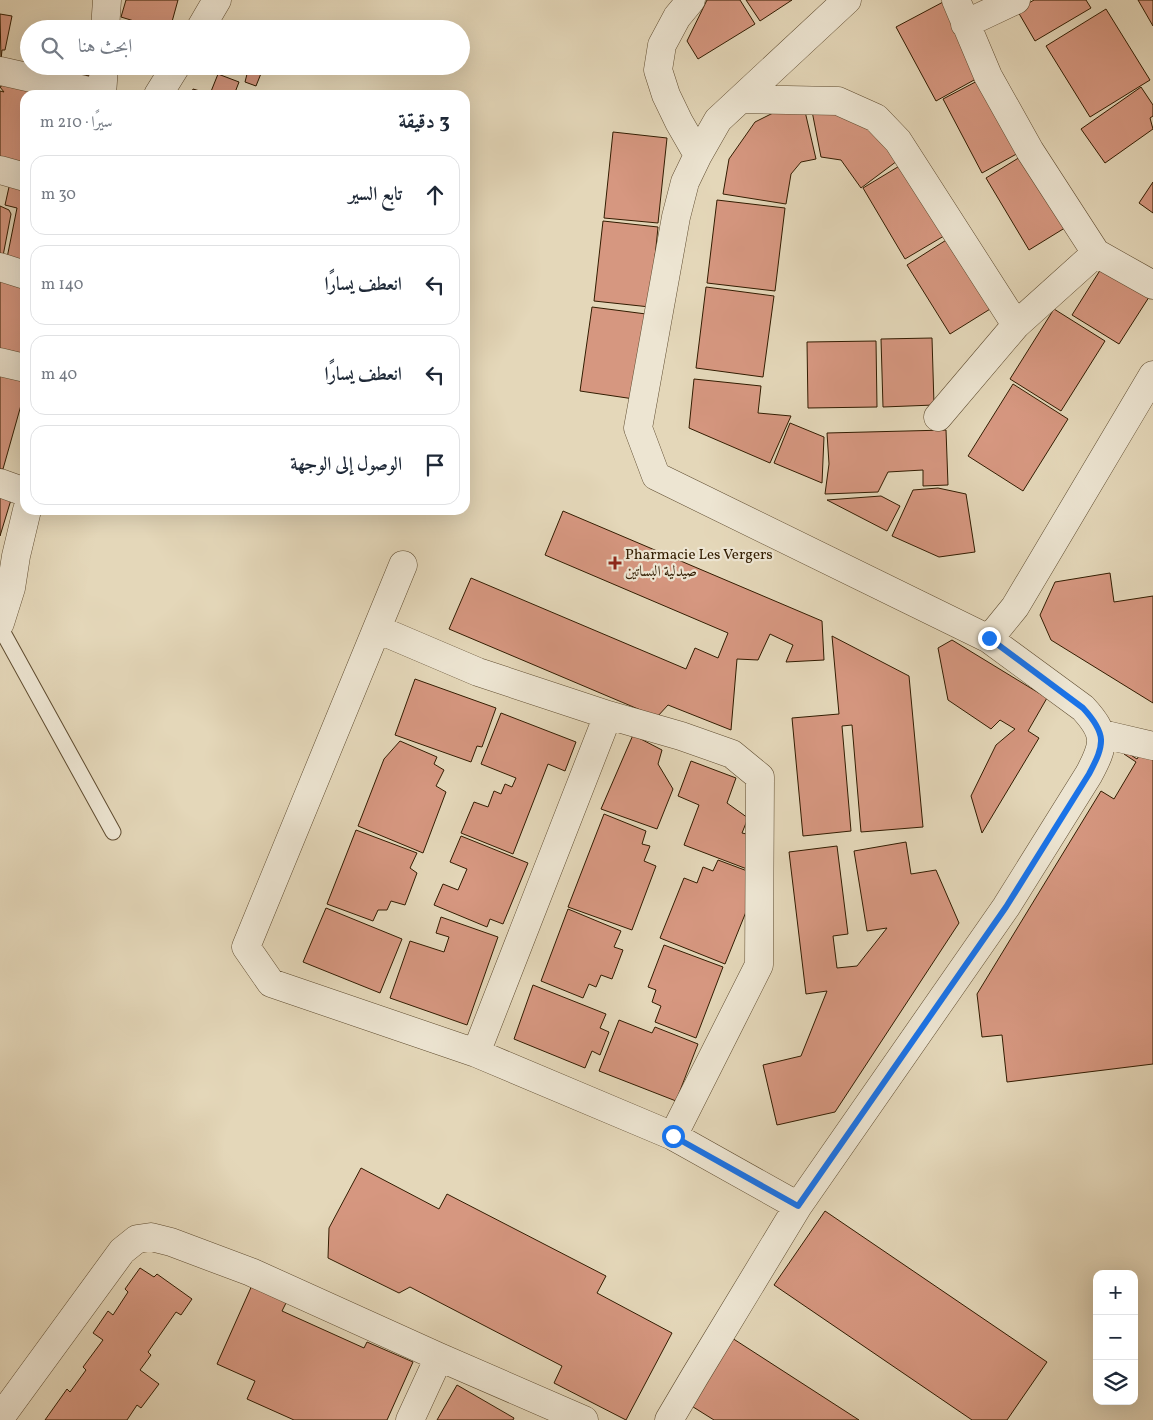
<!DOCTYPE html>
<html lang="ar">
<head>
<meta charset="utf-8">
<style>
	body { margin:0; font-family:Vollkorn,Amiri,serif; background:#f6f6f7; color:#1f2937; direction:rtl }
	.controls { position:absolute; right:15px; bottom:15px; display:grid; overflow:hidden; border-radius:10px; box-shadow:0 5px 20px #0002 }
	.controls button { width:45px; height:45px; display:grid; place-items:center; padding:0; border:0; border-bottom:1px solid #e0e1e3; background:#fff; color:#1f2937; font:25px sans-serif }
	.stop { position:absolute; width:15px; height:15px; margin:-11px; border:4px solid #1a73e8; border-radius:50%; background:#fff }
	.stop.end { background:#1a73e8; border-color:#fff; box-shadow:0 1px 5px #0008 }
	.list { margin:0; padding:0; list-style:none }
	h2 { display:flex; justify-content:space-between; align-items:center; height:65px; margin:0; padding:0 20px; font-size:21px }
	h2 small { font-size:16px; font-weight:400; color:#747a83 }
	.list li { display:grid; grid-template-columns:32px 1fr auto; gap:15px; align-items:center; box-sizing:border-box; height:80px; margin:0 10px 10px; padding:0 10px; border:1px solid #e0e1e3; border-radius:15px }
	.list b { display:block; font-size:19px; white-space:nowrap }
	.list em { font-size:16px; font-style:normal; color:#747a83 }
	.icon { flex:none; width:28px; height:28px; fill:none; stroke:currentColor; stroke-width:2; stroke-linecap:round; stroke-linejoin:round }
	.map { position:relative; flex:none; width:1153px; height:1420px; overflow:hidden; direction:ltr }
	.search { position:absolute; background:#fff; box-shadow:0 5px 20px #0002; left:20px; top:20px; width:450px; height:55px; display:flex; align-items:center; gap:12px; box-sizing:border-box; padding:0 18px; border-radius:28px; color:#747a83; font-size:19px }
	.panel { position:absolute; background:#fff; box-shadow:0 5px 20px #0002; left:20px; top:90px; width:450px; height:425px; border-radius:15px; direction:rtl }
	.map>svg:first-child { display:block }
</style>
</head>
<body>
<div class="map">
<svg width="1153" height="1420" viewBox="0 0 1153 1420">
	<rect width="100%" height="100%" fill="#e4d7b9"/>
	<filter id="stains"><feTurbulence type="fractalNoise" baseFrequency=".004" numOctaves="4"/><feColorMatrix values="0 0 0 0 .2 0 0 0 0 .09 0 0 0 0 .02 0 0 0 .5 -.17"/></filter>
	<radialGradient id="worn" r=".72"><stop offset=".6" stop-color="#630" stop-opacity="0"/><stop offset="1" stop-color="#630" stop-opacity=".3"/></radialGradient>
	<path fill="#d69780" stroke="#321c01" d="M126 0H178L170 29H160L121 17Z
		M707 0H740L755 24 698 59 687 41Z
		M746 0H792L760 21Z
		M1034 0H1086L1091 8 1035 41 1017 10Z
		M1138 0H1153V26Z
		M945 1 985 74 936 101 896 27Z
		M1106 9 1150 80 1090 117 1046 46Z
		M0 14 12 16 5 50H2L1 60Z
		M36 66H91L89 76 80 74 78 82Z
		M249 66 262 71 256 86 245 82Z
		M218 74 239 82 234 95H191L193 89 210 94Z
		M983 78 1022 151 982 173 943 99Z
		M9 81 90 95H25V168L0 163V91L4 92 0 87Z
		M1141 87 1153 105V116L1150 118 1153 129 1105 163 1081 129Z
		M787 106 804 107 816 159 801 162 791 174 786 204 723 194 729 159 755 122Z
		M811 106 882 131 901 158 861 188 841 160 821 157Z
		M613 132 667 138 658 223 604 218Z
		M1025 154 1068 226 1029 250 986 178Z
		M906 162 949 233 905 259 863 188Z
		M11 178 25 181V267L6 263 17 208 5 205Z
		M1153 182V213L1139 203Z
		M717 200 785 208 775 291 707 283Z
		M0 206 9 210 11 214 3 256H0Z
		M603 221 658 227 650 307 594 301Z
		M951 237 995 306 950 334 907 265Z
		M1104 264 1151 294 1119 344 1072 315Z
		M0 273 25 280V363L0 357Z
		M706 287 774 296 763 377 696 368Z
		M592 307 646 314 634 399 580 391Z
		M1054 309 1105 341 1061 411 1010 379Z
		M932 338 934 405 883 407 881 339Z
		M876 341 877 407 808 408 807 342Z
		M0 367 25 374V391L3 469H0Z
		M694 379 761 386 758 413 791 416 770 463 689 428Z
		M1013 384 1068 419 1023 491 968 456Z
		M790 423 824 437 822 483 774 463Z
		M946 430 948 485 923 486V470L888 472 878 492 825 494 829 464 827 433Z
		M0 486 14 490 0 536Z
		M938 488 966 494 975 552 939 557 892 536 913 490Z
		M881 496 900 506 887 531 827 500Z
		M563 511 822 621 824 660 786 662 793 645 770 634 758 660 737 659 731 730 668 705 657 717 449 629 471 578 686 669 695 648 718 658 728 633 545 555Z
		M1110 573 1114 602 1153 596V703L1051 640 1040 615 1055 582Z
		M832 636 909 676 923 827 861 832 852 725 842 726 851 831 803 836 792 718 839 714Z
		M952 640 1047 698 1028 731 1039 738 982 833 971 796 996 745 1015 729 1000 720 991 729 948 700 938 648Z
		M415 679 496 708 482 747 477 746 471 762 395 735Z
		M501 713 576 742 565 771 548 764 513 854 461 833 474 802 488 807 494 791 501 794 505 784 512 787 516 778 481 764Z
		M633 735 662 750 658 764 673 789 657 829 601 809Z
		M400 741 437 757 434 764 444 770 436 786 446 792 423 853 358 826 384 759Z
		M1126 752 1137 759 1140 754 1149 759 1151 757 1153 758V1064L1007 1082 1002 1035 982 1037 977 994 1101 791 1114 799 1136 762 1124 754Z
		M691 761 736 778 727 803 748 818 742 833 751 835 747 869 684 845 699 805 678 796Z
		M604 814 646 831 642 844 650 846 644 861 656 866 632 930 568 907Z
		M356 830 417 853 410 868 417 873 405 905 391 901 387 910H378L373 921 327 904Z
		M461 836 528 863 503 924 490 919 487 927 434 905 443 884 458 890 467 869 450 862Z
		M906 842 911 874 936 870 959 923 835 1112 777 1125 763 1065 801 1056 827 991 806 994 789 852 837 846 848 934 833 936 837 968 857 966 887 928 867 931 854 851Z
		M718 860 750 872 752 897 725 964 660 938 684 878 697 883 703 867 713 871Z
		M326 908 402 939 380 993 303 962Z
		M568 909 621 931 614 947 623 950 612 979 601 975 596 987 589 984 583 998 541 981Z
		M441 917 498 937 467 1025 390 998 410 941 444 952 449 937 436 933Z
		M664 945 723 967 696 1038 655 1022 661 1006 652 1002 656 990 648 987Z
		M533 985 606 1014 600 1028 609 1032 600 1055 592 1051 585 1068 514 1039Z
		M619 1020 652 1033 655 1027 698 1044 676 1101 599 1071Z
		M361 1168 439 1209 447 1194 606 1276 597 1293 672 1333 626 1420 554 1383 562 1366 410 1287 399 1293 328 1258 329 1228Z
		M825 1211 1047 1362 1007 1420H972L774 1285Z
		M140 1268 154 1277 157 1274 192 1299 181 1315 176 1312 148 1352 151 1355 140 1370 159 1384 141 1408 137 1405 127 1420H45L67 1389 70 1392 86 1370 83 1367 103 1340 93 1333 108 1311 113 1315 128 1292 125 1289Z
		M253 1283 288 1299 282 1311 364 1348 367 1342 413 1362 387 1420H294L247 1399 255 1381 217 1364Z
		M732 1338 859 1420H714L690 1405Z
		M457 1385 514 1418 513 1420H437Z"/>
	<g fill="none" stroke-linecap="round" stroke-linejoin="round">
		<defs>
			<path id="service" d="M0 627 113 832"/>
			<path id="minor" d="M691 0 677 17 662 45 658 70 666 95 679 122 698 155
				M956 0 988 76 1030 151 1096 253 1153 285
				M965 24 1016 0
				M105 29 107 0
				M200 29 217 0
				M0 71 102 94
				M102 95 104 66
				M158 95 176 66
				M742 99 838 101 876 118 898 141 1016 325 1096 253
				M0 170 25 177
				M0 267 25 275
				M0 362 25 368
				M938 417 1016 325
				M0 483 25 492
				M403 565 246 947 271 983 476 1053 673 1136 798 1206
				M0 623 11 588 16 556 27 510
				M377 629 478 672 608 715 681 736 732 754 760 777 759 965 673 1136
				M989 639 1015 607 1153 375
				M1102 734 1153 746
				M476 1053 608 715
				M0 1418 122 1251 137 1239 151 1237 171 1242 251 1272 439 1357 584 1420
				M410 1420 439 1357
				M669 1420 695 1376 798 1206 1006 907 1089 774C1105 744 1107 734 1083 708L989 639 656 476 638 428 676 217 685 182 698 155 718 120 847 0"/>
		</defs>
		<use href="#service" stroke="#5e4b2f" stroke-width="17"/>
		<use href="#minor" stroke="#5e4b2f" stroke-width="29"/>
		<use href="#service" stroke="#ede5d2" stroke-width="15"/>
		<use href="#minor" stroke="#ede5d2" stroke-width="28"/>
	</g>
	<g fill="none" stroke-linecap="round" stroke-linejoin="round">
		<path stroke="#1a73e8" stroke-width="6" d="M673 1136 798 1206 1006 907 1089 774C1105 744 1107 734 1083 708L989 638"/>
	</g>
	<path fill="#8f2418" stroke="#ede5d2" stroke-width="2" d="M612.5 555.5h5v5h5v5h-5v5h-5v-5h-5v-5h5z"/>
	<g text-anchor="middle" stroke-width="4.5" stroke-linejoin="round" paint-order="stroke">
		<g font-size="15" fill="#321c01" stroke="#ede5d2" text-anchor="start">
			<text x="625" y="559">Pharmacie Les Vergers<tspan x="625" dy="17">صيدلية البساتين</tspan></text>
		</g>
	</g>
	<rect width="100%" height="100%" filter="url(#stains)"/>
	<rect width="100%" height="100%" fill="url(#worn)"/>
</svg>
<div class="controls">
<button>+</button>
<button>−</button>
<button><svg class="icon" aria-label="layers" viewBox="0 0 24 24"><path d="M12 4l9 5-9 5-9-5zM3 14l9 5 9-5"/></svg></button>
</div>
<div class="stop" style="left:673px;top:1136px"></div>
<div class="stop end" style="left:989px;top:638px"></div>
<div class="search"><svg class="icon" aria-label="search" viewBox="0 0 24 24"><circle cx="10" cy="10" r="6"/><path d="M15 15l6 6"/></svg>ابحث هنا</div>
<section class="panel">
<h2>3 دقيقة<small>سيرًا · 210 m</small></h2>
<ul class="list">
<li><svg class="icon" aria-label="ahead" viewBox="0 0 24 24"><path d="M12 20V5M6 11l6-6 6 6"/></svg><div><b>تابع السير</b></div><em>30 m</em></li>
<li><svg class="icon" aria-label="left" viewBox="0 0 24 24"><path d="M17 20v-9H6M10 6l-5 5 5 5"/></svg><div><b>انعطف يسارًا</b></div><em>140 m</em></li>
<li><svg class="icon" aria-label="left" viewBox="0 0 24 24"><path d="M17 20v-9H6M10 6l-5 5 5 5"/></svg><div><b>انعطف يسارًا</b></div><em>40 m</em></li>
<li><svg class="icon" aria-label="arrive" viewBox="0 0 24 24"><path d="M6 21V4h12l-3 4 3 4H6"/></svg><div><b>الوصول إلى الوجهة</b></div></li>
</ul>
</section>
</div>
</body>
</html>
